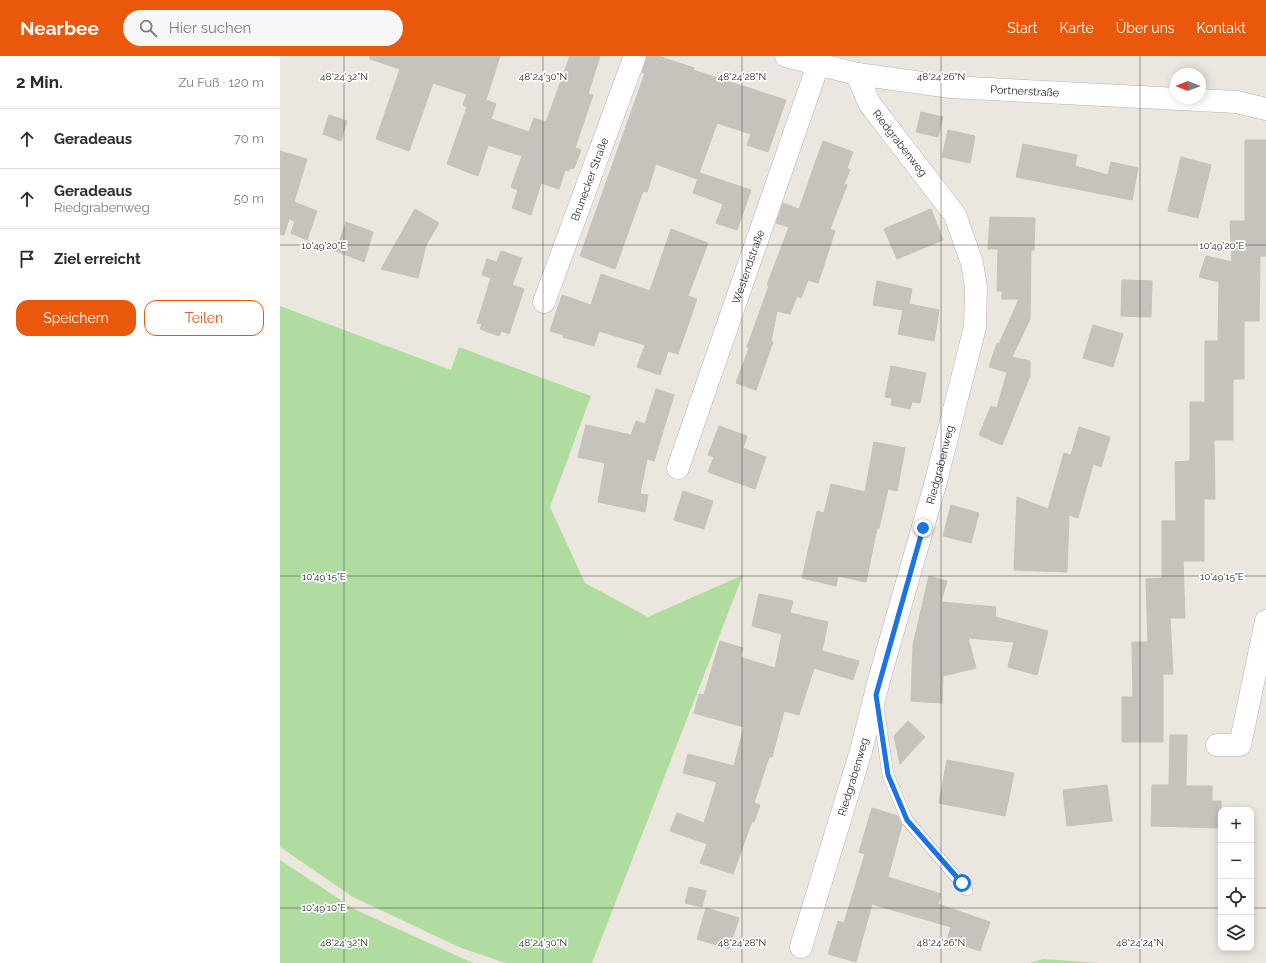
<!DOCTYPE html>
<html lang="de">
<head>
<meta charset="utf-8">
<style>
	body { margin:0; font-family:Raleway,sans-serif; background:#f7f7f7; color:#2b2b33 }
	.controls { position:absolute; right:12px; bottom:12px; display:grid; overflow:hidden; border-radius:8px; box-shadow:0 2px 10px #0003 }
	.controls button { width:36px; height:36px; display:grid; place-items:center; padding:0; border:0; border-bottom:1px solid #e1e1e2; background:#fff; color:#2b2b33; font:20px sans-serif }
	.compass { position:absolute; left:890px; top:12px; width:36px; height:36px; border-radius:50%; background:#fff; box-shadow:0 2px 10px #0003; rotate:270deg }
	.stop { position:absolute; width:12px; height:12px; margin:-9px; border:3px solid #1a73e8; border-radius:50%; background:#fff }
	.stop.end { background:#1a73e8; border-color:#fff; box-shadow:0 1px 4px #0008 }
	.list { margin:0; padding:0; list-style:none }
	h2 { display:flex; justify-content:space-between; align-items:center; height:52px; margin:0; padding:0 16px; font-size:17px }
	h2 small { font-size:13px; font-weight:400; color:#7c7c81 }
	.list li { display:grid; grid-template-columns:26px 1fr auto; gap:12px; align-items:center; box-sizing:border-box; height:60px; padding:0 16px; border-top:1px solid #e1e1e2 }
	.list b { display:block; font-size:15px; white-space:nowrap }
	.list p { margin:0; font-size:13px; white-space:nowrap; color:#7c7c81 }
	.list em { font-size:13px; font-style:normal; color:#7c7c81 }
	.actions { display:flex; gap:8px; padding:12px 16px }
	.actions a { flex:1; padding:9px 0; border:1px solid #ea580c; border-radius:12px; text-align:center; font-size:14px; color:#ea580c }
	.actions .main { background:#ea580c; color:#fff }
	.icon { flex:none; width:22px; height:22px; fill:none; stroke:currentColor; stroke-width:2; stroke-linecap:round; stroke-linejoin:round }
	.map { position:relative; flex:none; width:986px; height:907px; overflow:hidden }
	header { display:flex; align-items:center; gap:24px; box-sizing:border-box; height:56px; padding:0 20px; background:#ea580c; color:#fff }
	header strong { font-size:19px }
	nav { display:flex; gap:22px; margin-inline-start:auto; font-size:14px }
	.search { width:280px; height:36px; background:#f7f7f7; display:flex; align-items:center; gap:10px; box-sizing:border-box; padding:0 14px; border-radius:22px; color:#7c7c81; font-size:15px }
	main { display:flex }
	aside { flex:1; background:#fff }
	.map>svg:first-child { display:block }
</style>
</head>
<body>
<header>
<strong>Nearbee</strong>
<div class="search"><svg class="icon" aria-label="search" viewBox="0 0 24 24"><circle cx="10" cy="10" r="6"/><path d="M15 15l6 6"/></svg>Hier suchen</div>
<nav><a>Start</a><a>Karte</a><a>Über uns</a><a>Kontakt</a></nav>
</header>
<main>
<aside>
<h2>2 Min.<small>Zu Fuß · 120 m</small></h2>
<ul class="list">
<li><svg class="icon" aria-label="ahead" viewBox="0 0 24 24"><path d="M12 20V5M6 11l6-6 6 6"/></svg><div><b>Geradeaus</b></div><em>70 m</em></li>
<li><svg class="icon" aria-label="ahead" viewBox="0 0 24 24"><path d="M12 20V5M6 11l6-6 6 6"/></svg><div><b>Geradeaus</b><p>Riedgrabenweg</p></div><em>50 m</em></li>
<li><svg class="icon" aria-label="arrive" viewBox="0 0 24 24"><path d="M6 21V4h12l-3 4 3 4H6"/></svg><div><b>Ziel erreicht</b></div></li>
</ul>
<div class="actions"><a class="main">Speichern</a><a>Teilen</a></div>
</aside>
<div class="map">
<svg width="986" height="907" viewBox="0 0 986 907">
	<rect width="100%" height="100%" fill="#ebe6de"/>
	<path fill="#b1dc9f" d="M0 250 171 314 179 291 311 340 270 451 305 527 368 561 463 519 312 907H225L179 891 73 841 0 791Z
		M0 804 76 854 193 907H0Z
		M763 903 819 907H820H750Z"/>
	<path fill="#c6c3bd" stroke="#c6c2b7" d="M90 0H220L206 44 216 48 211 63 249 76 254 62 266 66 290 0H320L308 38 313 39 295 92 301 94 294 112 289 113V115L285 114 279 133 261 127 251 159 232 152 238 134 231 131 242 100 208 89 198 120 167 108 187 51 183 49 187 38 153 27 129 95 96 83 120 13 90 3Z
		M367 0H378L414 12 413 14 506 44 488 96 467 89 471 78 437 67 417 123 376 108 367 136 363 135 335 213 300 200 365 17H362Z
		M641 56 663 61 658 81 636 76Z
		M49 59 67 65 61 85 43 78Z
		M668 74 695 80 690 107 662 101Z
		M965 84H986V200H980L979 265H964V323H953V384H934L935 443H924V505H903L905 562H890L893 618H883V686H842V641H853L852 586H868L866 523 882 522V465H896L895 406 910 405V346H925V285H938L939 226 919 221 926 200 952 206 950 165H965Z
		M543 85 573 96 567 112 570 114 564 128 567 129 550 173 555 175 538 227 528 224 521 242 517 240 510 258 497 255 491 285 493 286 476 334 456 327 469 292 467 291 489 230 487 229 509 171 496 167 503 147 519 153Z
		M743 88 797 99 795 110 828 119 831 106 858 112 852 144 736 121Z
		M0 95 27 103 14 146 37 155 27 184 11 177 15 165 9 163 4 179 0 178Z
		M901 101 931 109 918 162 888 155Z
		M420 117 471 134 457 174 436 167 443 148 413 137Z
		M135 153 159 167 146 189 138 222 101 213Z
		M651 153 663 184 617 203 604 173Z
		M710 161 755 162 754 194H751L750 263 732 301 750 305V320L722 389 699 379 711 350 717 352 727 316 709 311 717 287 719 288 739 243H722V235H717L718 193H708Z
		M66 166 93 176 84 206 56 195Z
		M391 173 428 187 408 240 417 243 398 298 388 295 380 319 357 311 365 289 319 275 314 290 283 281 284 279 270 275 282 239 311 249 321 218 370 235Z
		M221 195 242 202 232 229 244 233 229 278 221 275 219 280 200 273 202 268 197 267 211 222 202 219 207 203 217 206Z
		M842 224 872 225 871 261 841 260Z
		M597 225 632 233 629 248 659 254 654 285 618 278 623 254 593 249Z
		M813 269 843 278 833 311 803 302Z
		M611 310 646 317 640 347 632 346 630 353 611 349 612 342 605 341Z
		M376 333 394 339 374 405 367 403 360 438 368 439 365 456 318 446 325 407 298 401 306 369 351 379 356 365 365 368Z
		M439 370 467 380 463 392 486 401 475 433 428 416 434 401 428 399Z
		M799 371 830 381 821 411 813 408 798 462 789 459 787 516 734 514 737 441 768 453 784 397 791 399Z
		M594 386 625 392 617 435 608 433 599 472H597L586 526 558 520 556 530 522 522 537 455 544 457 551 428 585 436Z
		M403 435 433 445 424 473 394 464Z
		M671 449 699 457 691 487 663 480Z
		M649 520 667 525 661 546 716 551 715 561 768 575 757 619 728 611 734 586 688 582 696 612 663 620 662 647 631 645 633 589Z
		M479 538 513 545 510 557 548 566 542 595 579 605 573 624 534 612 519 659 504 655 492 701H489L474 747 480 749 474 766 472 765 453 818 420 807 427 788 390 775 397 757 424 767 437 726 403 717 408 698 454 710 464 671 414 657 419 638 424 639 440 585 463 592 460 601 495 612 502 578 472 570Z
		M628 665 645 681 620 708 614 680Z
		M890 679H907L906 730H932V745H941V772L871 770 872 729H889Z
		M667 704 734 717 725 760 659 747Z
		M827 729 832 765 787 770 783 734Z
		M592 752 618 760 622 769 608 821 661 838 658 848 710 866 700 895 667 884 671 871 592 848 576 906 548 898 558 865 564 867 585 798 579 796Z
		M409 831 426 835 422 851 405 847Z
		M426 852 459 862 449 893 417 883Z"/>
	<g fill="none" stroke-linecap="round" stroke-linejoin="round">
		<defs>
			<path id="lane" d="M598 651 608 719 627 764 687 834"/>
			<g id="street">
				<path id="s1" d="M264 246 355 0"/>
				<path id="s2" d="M398 412 538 9"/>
				<path d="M937 689H960L986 565"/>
				<path id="s3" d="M521 891 581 695 599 624 655 429 695 271 696 231 692 207 675 159 589 47 577 18"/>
			</g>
			<g id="secondary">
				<path id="s4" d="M506 0 577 18 671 31 957 46 986 53"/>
			</g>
		</defs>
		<use href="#lane" stroke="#b1b3bc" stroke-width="12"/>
		<use href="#street" stroke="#b1b3bc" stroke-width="23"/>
		<use href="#secondary" stroke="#b1b3bc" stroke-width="23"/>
		<use href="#lane" stroke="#fff" stroke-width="11"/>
		<use href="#street" stroke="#fff" stroke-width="22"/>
		<use href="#secondary" stroke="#fff" stroke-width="22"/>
	</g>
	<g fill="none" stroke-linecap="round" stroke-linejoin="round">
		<path stroke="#1a73e8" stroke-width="5" d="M643 472 596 639 608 719 627 764 682 827"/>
	</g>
	<path fill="none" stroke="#2a2a2a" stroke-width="1" stroke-opacity="0.45" d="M64 0V907M263 0V907M462 0V907M661 0V907M860 0V907M0 189H986M0 520H986M0 852H941M971 852H986"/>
	<g text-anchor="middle" stroke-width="3.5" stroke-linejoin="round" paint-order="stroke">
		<g font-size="11" fill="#2a2a2a" stroke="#fff">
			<text dy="4" stroke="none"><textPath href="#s4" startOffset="242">Portnerstraße</textPath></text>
			<text transform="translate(620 87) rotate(52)" y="4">Riedgrabenweg</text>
			<text dy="4" stroke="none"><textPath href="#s1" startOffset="131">Brunecker Straße</textPath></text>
			<text dy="4" stroke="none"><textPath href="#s2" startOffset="213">Westendstraße</textPath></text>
			<text dy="4" stroke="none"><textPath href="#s3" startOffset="502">Riedgrabenweg</textPath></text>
			<text dy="4" stroke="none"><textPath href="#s3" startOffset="178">Riedgrabenweg</textPath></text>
		</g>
	</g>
	<g font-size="10" text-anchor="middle" fill="#2a2a2a" stroke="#fff" stroke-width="3.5" stroke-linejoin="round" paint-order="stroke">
		<text x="64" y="24">48°24'32"N</text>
		<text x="263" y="24">48°24'30"N</text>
		<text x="462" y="24">48°24'28"N</text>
		<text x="661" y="24">48°24'26"N</text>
		<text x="942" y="193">10°49'20"E</text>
		<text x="44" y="193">10°49'20"E</text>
		<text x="942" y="524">10°49'15"E</text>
		<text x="44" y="524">10°49'15"E</text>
		<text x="44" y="855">10°49'10"E</text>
		<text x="64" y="890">48°24'32"N</text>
		<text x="263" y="890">48°24'30"N</text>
		<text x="462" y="890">48°24'28"N</text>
		<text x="661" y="890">48°24'26"N</text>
		<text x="860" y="890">48°24'24"N</text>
	</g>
</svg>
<div class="controls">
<button>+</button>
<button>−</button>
<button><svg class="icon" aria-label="locate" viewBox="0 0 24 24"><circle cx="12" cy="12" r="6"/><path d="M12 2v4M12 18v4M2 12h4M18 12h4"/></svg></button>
<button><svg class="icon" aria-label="layers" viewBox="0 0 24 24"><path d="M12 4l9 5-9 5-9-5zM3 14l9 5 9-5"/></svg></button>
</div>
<svg class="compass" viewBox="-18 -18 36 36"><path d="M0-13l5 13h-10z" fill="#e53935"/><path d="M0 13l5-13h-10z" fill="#7c7c81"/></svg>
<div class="stop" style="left:682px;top:827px"></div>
<div class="stop end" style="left:643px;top:472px"></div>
</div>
</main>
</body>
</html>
